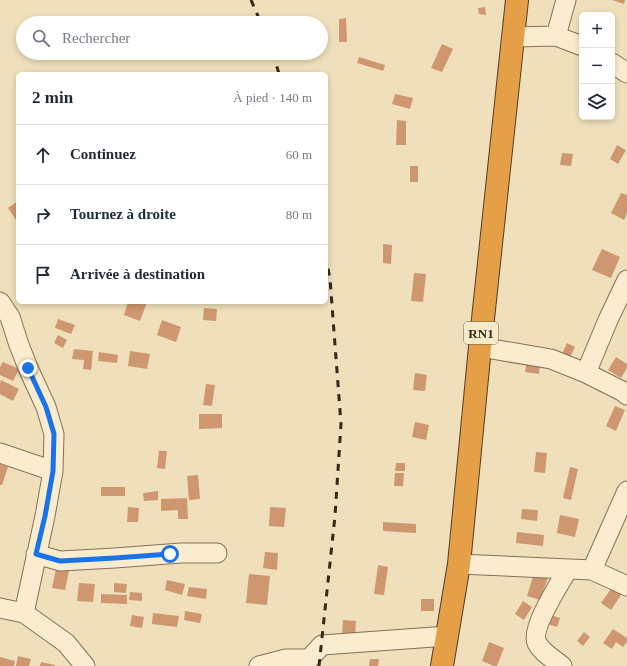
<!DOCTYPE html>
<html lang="fr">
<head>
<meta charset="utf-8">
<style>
	body { margin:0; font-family:"Times New Roman",serif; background:#f6f6f7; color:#1f2937 }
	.controls { position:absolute; right:12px; top:12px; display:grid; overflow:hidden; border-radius:6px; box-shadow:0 2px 6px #0003 }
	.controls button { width:36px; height:36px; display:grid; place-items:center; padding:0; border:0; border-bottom:1px solid #e0e1e3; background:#fff; color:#1f2937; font:20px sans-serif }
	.stop { position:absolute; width:12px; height:12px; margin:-9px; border:3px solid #1a73e8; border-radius:50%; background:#fff }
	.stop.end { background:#1a73e8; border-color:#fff; box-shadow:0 1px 4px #0008 }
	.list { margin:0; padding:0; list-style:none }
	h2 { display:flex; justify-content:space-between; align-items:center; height:52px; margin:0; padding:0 16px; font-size:17px }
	h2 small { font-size:13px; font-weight:400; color:#747a83 }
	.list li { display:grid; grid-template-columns:26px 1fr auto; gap:12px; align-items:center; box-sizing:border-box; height:60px; padding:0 16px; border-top:1px solid #e0e1e3 }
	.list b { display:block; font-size:15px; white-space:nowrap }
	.list em { font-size:13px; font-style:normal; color:#747a83 }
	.icon { flex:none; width:22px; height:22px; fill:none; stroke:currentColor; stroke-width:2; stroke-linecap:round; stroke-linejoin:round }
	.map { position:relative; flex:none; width:627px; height:666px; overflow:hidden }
	.search { position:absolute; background:#fff; box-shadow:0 2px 6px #0003; left:16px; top:16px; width:312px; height:44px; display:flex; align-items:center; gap:10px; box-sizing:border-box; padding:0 14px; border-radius:22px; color:#747a83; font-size:15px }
	.panel { position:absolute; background:#fff; box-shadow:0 2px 6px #0003; left:16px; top:72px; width:312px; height:232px; border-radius:6px }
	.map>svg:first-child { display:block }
</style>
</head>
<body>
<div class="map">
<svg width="627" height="666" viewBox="0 0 627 666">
	<rect width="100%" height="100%" fill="#efe0bb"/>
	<path fill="#cf9770" d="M612 0H625L624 4Z
		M485 7 486 15 479 14 478 8Z
		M346 18 347 42H339V19Z
		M442 44 453 49 442 72 431 68Z
		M359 57 385 65 383 71 357 63Z
		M395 94 413 98 410 109 392 104Z
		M397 120 406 121V145H396Z
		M617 145 626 150 618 164 610 159Z
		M562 153 573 154 571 166 560 165Z
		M410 166H418V182H410Z
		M621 193 627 195V213L624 220 611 213Z
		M18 201V223L8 208Z
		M383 244 392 245 391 264 383 263Z
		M602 249 620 257 611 278 592 270Z
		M414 273 426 274 423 302 411 301Z
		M128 302H147L140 321 124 315Z
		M204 308 217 309 216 321 203 320Z
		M58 319 75 325 71 334 55 328Z
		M162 320 181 327 176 342 157 335Z
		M58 335 67 340 63 348 54 343Z
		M567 343 575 347 570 357 562 354Z
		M74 349 93 351 91 370 83 369 84 360 72 359Z
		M130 351 150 354 147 369 128 366Z
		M99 352 118 355 117 363 98 361Z
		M616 357 627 364V368L621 378 608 370Z
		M527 361 540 363 539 374 525 372Z
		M3 362 19 369 13 381 0 375V367Z
		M415 373 427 375 425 391 413 390Z
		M1 380 19 389 13 401 0 394V383Z
		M206 384 215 385 212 406 203 405Z
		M615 406 625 410 616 431 606 426Z
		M199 414H222V428L199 429Z
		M415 422 429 425 426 440 412 437Z
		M159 451H167L165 469 157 468Z
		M536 452 547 453 545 473 534 472Z
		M396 463H405V471H395Z
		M0 464 8 467 2 485H0Z
		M570 467 578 469 571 500 563 498Z
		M395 473H404L403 486H394Z
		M198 475 200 499 189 500 187 476Z
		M101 487H125V496H101Z
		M158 491V500L144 501 143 493Z
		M187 498 188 519H178V510L161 511V499Z
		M128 507 139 508 138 522H127Z
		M270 507 286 508 284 527 269 526Z
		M522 509 538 510 537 521 521 519Z
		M560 515 579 519 575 537 557 533Z
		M383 522 416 524V533L383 531Z
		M517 532 544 535 543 546 516 543Z
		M265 552 278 553 277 570 263 568Z
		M57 564 70 566 65 590 52 588Z
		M378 565 388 567 384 595 374 594Z
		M535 570 549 575 540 600 527 596Z
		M249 574 270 576 267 605 246 603Z
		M167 580 185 584 182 595 165 590Z
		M79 583 95 584 93 602 77 601Z
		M114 583 127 584 126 593 114 592Z
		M613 586 623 592 611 610 601 603Z
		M189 587 207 589 206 599 187 596Z
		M130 592 142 593V601L129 600Z
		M101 594 127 595V604L101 603Z
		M421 599H434V611H421Z
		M523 601 532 607 524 620 515 614Z
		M185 611 202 614 200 623 184 620Z
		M153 613 179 616 177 627 152 624Z
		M544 613 560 618 557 627 541 622Z
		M132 615 144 617 142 628 130 626Z
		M343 620 356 621 355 636 342 635Z
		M613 629 627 638V642L623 647 616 642 612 649 603 643Z
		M584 632 590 637 583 646 577 641Z
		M489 642 504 648 497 666H494L482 661Z
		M18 656 31 659 29 666H16Z
		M0 657 15 661 14 666H0Z
		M370 659H379L378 666H369Z
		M41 662 55 665V666H40Z"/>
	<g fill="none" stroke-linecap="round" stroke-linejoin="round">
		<defs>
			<path id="minor" d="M556 36 566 0
				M513 37 556 36 582 46
				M612 63 627 73
				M0 302 10 317 18 342 28 368 46 407 54 434 53 471 45 516 24 613
				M480 347 551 359 586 373 622 391 627 395
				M586 373 608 320 627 280
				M0 453 53 471
				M36 554 60 561 115 558 181 553H217
				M459 564 592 570 627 586
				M592 570 627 491
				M0 608 24 613 66 643 85 666
				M259 666 286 659H309L322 645 448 636
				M562 666C554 659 542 653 537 643 530 629 560 583 568 569"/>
			<path id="highway" d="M442 666 459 564 480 347 517 0"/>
		</defs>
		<use href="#minor" stroke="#876f55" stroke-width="21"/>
		<use href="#highway" stroke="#543d2a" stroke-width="24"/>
		<use href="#minor" stroke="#faedcf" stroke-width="19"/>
		<use href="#highway" stroke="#e49f47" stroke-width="22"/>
		<path stroke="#35271a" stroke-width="3" stroke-dasharray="7 7" stroke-linecap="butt" d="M251 0 261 23
			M273 53 279 74
			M319 666 335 516 341 424 330 279 326 259"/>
	</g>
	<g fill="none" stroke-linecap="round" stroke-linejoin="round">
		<path stroke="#1a73e8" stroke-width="5" d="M28 368 46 407 54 434 53 471 45 516 36 554 60 561 115 558 170 554"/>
	</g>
	<g text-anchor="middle" stroke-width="4" stroke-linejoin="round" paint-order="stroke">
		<rect fill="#f6eacb" stroke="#6f624f" stroke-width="1" x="464" y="322" width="34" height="22" rx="3"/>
		<g font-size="13" font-weight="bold" fill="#35271a">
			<text x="481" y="338">RN1</text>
		</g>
	</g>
</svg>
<div class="controls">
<button>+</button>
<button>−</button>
<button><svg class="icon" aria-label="layers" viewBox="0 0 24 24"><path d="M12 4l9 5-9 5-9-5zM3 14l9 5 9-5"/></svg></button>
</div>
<div class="stop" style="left:170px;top:554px"></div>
<div class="stop end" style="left:28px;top:368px"></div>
<div class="search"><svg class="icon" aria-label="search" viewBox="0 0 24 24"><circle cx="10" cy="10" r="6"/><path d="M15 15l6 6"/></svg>Rechercher</div>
<section class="panel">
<h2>2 min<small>À pied · 140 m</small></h2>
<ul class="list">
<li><svg class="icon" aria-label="ahead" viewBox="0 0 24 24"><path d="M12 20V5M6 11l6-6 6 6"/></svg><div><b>Continuez</b></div><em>60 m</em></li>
<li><svg class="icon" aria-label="right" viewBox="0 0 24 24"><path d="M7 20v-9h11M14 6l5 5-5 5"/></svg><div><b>Tournez à droite</b></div><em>80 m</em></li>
<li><svg class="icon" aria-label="arrive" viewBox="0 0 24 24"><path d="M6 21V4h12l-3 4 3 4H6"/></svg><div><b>Arrivée à destination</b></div></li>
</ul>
</section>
</div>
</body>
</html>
